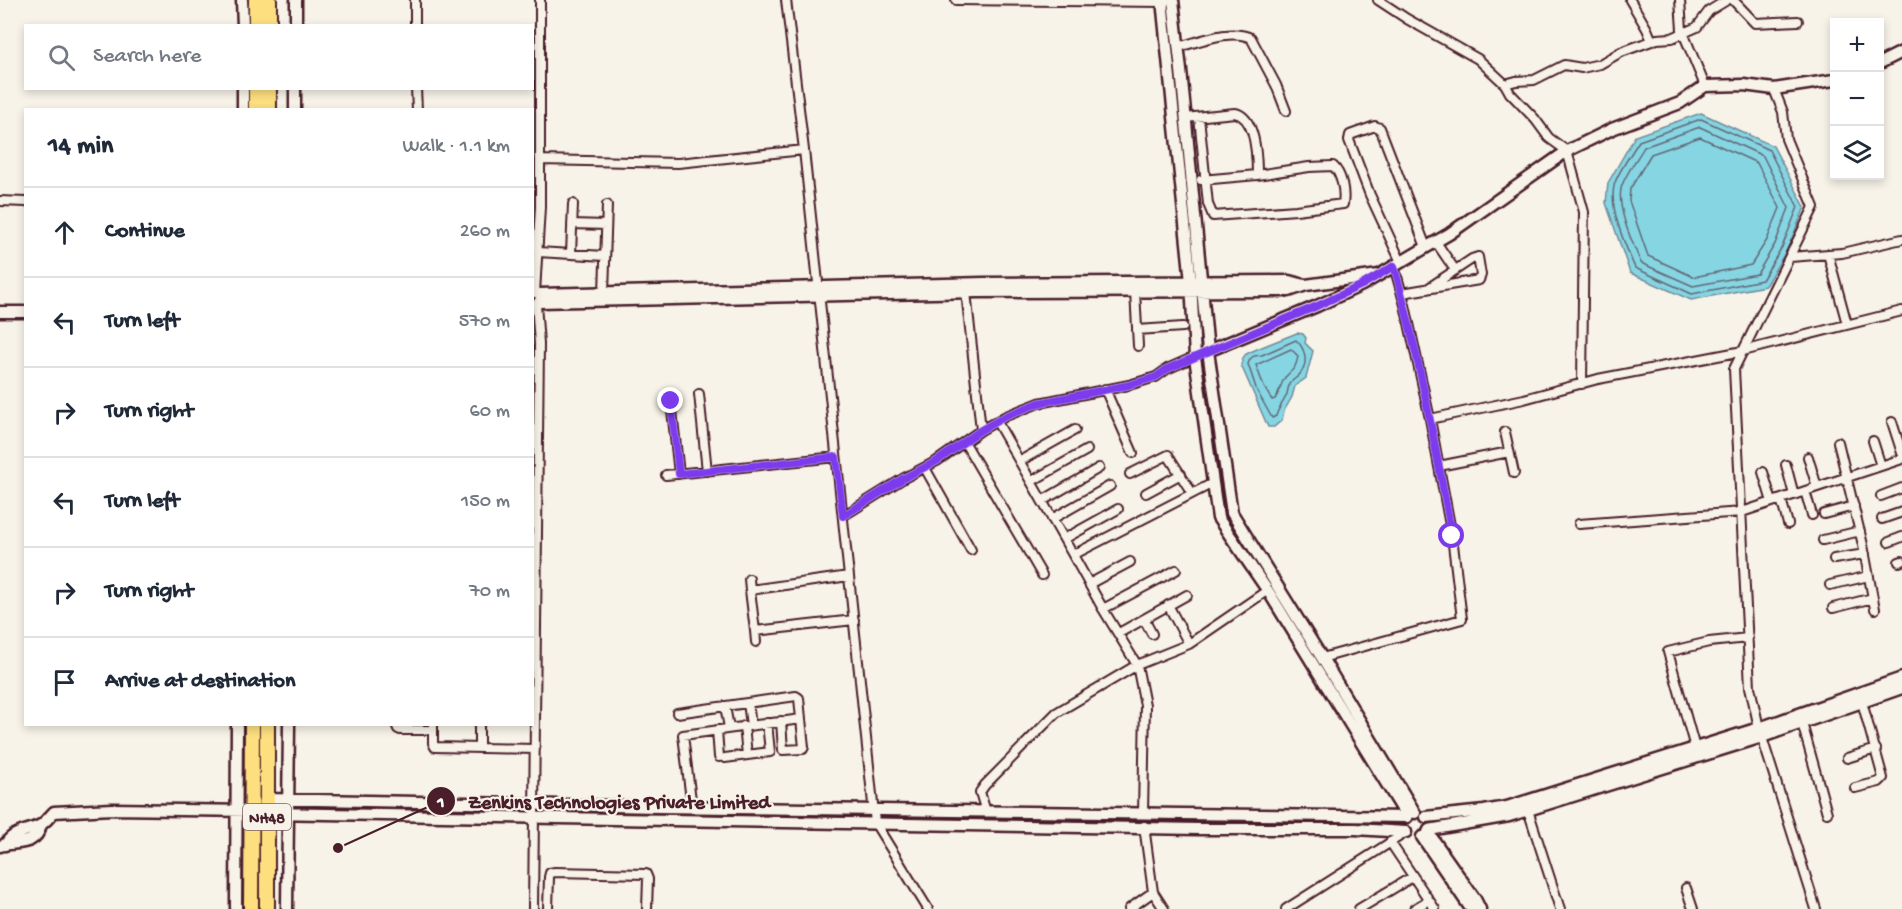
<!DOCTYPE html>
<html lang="en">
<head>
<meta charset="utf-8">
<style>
	body { margin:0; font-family:"Gochi Hand",sans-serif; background:#f2f2f3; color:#1f2937 }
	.controls { position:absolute; right:18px; top:18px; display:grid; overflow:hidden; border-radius:0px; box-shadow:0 3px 9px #0003 }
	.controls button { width:54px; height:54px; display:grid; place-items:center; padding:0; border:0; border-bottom:2px solid #e0e1e3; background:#fff; color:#1f2937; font:30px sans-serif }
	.stop { position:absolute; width:18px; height:18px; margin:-14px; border:4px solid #7c3aed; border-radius:50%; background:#fff }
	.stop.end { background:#7c3aed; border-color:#fff; box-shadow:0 2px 6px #0008 }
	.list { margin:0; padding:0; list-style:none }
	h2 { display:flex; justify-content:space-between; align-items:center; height:78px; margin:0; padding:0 24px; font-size:26px }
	h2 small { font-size:20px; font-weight:400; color:#747a83 }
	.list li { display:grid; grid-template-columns:39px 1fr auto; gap:18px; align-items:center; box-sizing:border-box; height:90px; padding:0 24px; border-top:2px solid #e0e1e3 }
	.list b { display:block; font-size:22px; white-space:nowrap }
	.list em { font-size:20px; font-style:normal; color:#747a83 }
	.icon { flex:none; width:33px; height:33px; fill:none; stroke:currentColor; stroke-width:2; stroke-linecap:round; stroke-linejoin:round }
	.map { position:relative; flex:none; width:1902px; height:909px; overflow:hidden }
	.search { position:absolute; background:#fff; box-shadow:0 3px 9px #0003; left:24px; top:24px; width:510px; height:66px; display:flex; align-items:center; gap:15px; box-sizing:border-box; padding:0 21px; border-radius:0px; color:#747a83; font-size:22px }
	.panel { position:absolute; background:#fff; box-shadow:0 3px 9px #0003; left:24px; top:108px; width:510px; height:618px; border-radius:0px }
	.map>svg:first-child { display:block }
</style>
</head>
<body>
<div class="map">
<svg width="1902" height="909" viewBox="0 0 1902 909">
	<rect width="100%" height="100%" fill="#f7f3e8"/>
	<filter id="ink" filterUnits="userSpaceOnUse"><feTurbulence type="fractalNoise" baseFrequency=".0167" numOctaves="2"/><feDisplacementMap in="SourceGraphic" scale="12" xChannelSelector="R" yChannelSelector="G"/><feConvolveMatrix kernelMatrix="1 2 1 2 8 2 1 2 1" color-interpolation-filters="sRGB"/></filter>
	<g filter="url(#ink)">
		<path fill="#86d5e3" stroke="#6e8c99" stroke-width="1.5" d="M1701 113 1773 146 1805 207 1787 250 1765 286 1691 300 1630 273 1606 203 1608 183 1635 136Z
			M1297 333 1303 334 1306 338 1305 343 1313 351 1306 378 1295 386 1292 397 1284 411 1282 420 1274 427H1268L1241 365C1242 362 1242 358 1245 355 1247 352 1290 336 1297 333Z"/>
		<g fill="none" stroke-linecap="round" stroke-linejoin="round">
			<path stroke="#626875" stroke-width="1.5" d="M1701 119 1769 150 1798 207 1782 247 1762 280 1692 294 1635 268C1626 247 1609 210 1614 186 1616 175 1633 151 1639 141Z
				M1700 127 1763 156 1789 208 1775 244 1757 274 1693 286 1641 263C1633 244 1617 210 1621 189 1623 177 1638 158 1644 147Z
				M1700 137 1757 163 1780 208 1767 240 1751 265 1694 277 1648 256 1629 201 1630 189 1651 154Z
				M1296 340C1305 348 1309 363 1300 374 1297 378 1292 380 1289 384 1289 386 1287 393 1287 394 1284 402 1278 408 1276 416L1272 418 1257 391 1248 364 1250 359 1254 356 1262 355Z
				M1291 349 1298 356C1295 374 1289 369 1283 381 1280 387 1279 393 1275 399L1272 400 1264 387 1256 365Z"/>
			<defs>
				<path id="street" d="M415 0V26
					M786 0 804 150 875 823 928 909
					M956 0 1165 2
					M1378 0 1407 19 1478 59 1505 84
					M1630 0 1647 29 1652 41
					M1680 0 1682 30 1705 86
					M1733 0 1755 23 1798 21
					M1178 47C1199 42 1230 28 1251 38L1276 85 1286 111
					M416 88 417 110
					M1774 89 1783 112 1786 139 1814 207 1734 369 1750 687 1759 728 1816 909
					M1185 118 1235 113C1256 117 1257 157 1257 175L1309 167 1333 166C1342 174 1345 192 1343 204L1296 210 1213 216 1208 204 1199 117
					M540 160 678 163 804 150
					M1201 180 1257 175
					M0 201 26 202
					M572 224 606 225
					M1436 242 1455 270
					M538 252 605 256
					M571 254 573 204
					M1828 254 1847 324
					M1790 257 1842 253 1902 239
					M1401 262 1370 195 1349 140 1350 135 1375 126 1380 128 1426 247
					M1394 266 1405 305 1430 419 1524 399 1598 379 1743 351 1902 311
					M1135 291 1138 346
					M604 292 607 205
					M966 292 981 430
					M535 293 540 207V0
					M1402 293 1479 280 1481 275 1478 257 1472 259 1427 289
					M1137 330 1183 327
					M1582 384 1584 212 1567 151 1549 138 1535 119 1510 93 1505 84 1516 81 1534 80 1564 65 1582 68 1600 64 1621 52 1657 39 1672 38 1697 27 1709 11 1727 0
					M1105 389 1133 453
					M699 394 707 471
					M671 401 679 474
					M997 422 1073 555
					M1892 422 1902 453
					M1505 432 1514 473
					M1873 441 1881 466
					M1838 442 1863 545 1875 609
					M965 443 1042 575
					M1808 457 1817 487
					M1020 461 1075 430
					M1786 465 1794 495
					M1439 466 1509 452
					M925 468 971 550
					M1763 472 1772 502
					M1130 474 1168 455 1192 493
					M666 475 836 457
					M1032 481 1087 450
					M1805 491 1812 515
					M1146 493 1181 474
					M1881 496 1902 488
					M1781 499 1788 524
					M1042 501 1099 468
					M1824 514 1854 506
					M843 516 904 478 937 461 981 430 1006 416 1039 403 1129 385 1156 377 1167 369 1208 351
					M1052 519 1110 486
					M1882 519 1902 512
					M1579 524 1742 512 1902 459
					M1064 539 1118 509
					M1823 540 1860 531
					M1889 542 1902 537
					M1834 559 1865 554
					M1899 562 1902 561
					M849 576 750 590 755 631 854 620
					M749 579 750 590
					M1089 584 1130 562
					M1830 585 1869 576
					M1168 605 1189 644
					M1833 608 1873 598
					M1103 609 1073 555 1213 483
					M1144 619 1152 634
					M755 631 756 642
					M1119 633 1187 595
					M1322 658 1462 619 1452 536 1430 419
					M748 703 751 725
					M725 706 729 728
					M677 713 796 696 799 698 801 719 683 735 692 808
					M781 721 783 750 803 749 804 747 801 719
					M1802 723 1827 813
					M396 724 398 729 400 730H433
					M433 724V743L435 747 534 749
					M744 726 747 755
					M717 730 719 757
					M479 748V724
					M1695 748 1668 652 1709 642 1748 638
					M725 758 770 752 767 723
					M1847 758 1876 749
					M1855 788 1879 782 1883 778 1862 702
					M1528 810 1560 909
					M986 812 980 792 985 785 1056 713 1137 665 1103 609 1176 570
					M1143 814 1145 705 1137 665 1189 644 1268 590
					M1144 826 1153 892 1164 909
					M1390 842 1435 909
					M1686 888 1693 909
					M533 909 539 344 536 304
					M548 909 549 877 550 873 555 872 646 874 648 879 647 909
					M1129 909 1153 892
					M1286 909 1405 833
					M1359 909 1412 877
					M1414 909 1429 900"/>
				<path id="secondary" d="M242 0 243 26
					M1162 0 1191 282 1195 357 1218 518 1270 594 1407 817
					M1173 0 1181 70 1208 351 1232 513 1322 658 1415 813
					M296 26V0
					M1880 63 1902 52
					M243 110V88
					M295 110V88
					M539 294 984 283 1289 281 1305 285
					M539 302 977 292 1289 291 1306 285 1379 275
					M0 312H26
					M1208 351 1317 306 1362 285 1449 234 1567 151 1612 129 1680 103 1705 86 1744 85 1774 89 1834 80
					M267 799 659 807 1407 817
					M267 813 1199 829H1355L1406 832
					M1426 817 1484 811 1507 807 1759 728 1902 678
					M1429 830 1509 816 1762 737 1902 688
					M1428 832 1475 899 1480 909
					M1422 837 1471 909
					M5 845C12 832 27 831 39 826 45 823 49 817 54 812L112 809 252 811
					M0 846C16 841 36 847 41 825
					M236 909 237 724
					M287 909 289 724"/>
				<path id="highway" d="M256 0V26
					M269 0V26
					M256 88V110
					M269 88V110
					M267 724V909
					M251 909 252 724"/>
			</defs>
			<use href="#street" stroke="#4a1f2b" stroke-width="12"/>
			<use href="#secondary" stroke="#4a1f2b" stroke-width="15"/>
			<use href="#highway" stroke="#4a1f2b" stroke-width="18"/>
			<use href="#street" stroke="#f7f3e8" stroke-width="8"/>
			<use href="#secondary" stroke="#f7f3e8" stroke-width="10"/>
			<use href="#highway" stroke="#fddf80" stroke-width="14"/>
		</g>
	</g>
	<g fill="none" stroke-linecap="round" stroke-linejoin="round" filter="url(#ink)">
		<path stroke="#7c3aed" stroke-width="8" d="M671 401 679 474 836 457 843 516 904 478 937 461 981 430 1006 416 1039 403 1129 385 1156 377 1167 369 1317 306 1362 285 1394 266C1419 355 1435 445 1452 536"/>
	</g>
	<g text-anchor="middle" stroke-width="4.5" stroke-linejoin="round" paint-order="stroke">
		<rect fill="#f7f3e8" stroke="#7e5f64" stroke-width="1.5" x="243" y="804" width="48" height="26" rx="4.5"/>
		<g font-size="16" font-weight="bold" fill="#4a1f2b">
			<text x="267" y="823">NH48</text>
		</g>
	</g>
	<path fill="none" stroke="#4a1f2b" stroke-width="2" d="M338 848L441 801"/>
	<g fill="#4a1f2b" stroke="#f7f3e8" stroke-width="2">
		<circle cx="338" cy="848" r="6"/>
		<circle cx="441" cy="801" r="15"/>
	</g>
	<g font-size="18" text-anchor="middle" font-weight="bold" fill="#fff">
		<text x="441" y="807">1</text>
	</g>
	<g font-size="20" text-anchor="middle" font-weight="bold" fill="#4a1f2b" stroke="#f7f3e8" stroke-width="4.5" stroke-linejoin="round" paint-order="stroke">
		<text x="619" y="808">Zenkins Technologies Private Limited</text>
	</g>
</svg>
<div class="controls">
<button>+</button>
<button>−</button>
<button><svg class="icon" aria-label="layers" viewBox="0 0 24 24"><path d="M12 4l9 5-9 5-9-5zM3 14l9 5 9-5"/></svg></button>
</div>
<div class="stop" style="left:1452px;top:536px"></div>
<div class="stop end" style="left:671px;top:401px"></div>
<div class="search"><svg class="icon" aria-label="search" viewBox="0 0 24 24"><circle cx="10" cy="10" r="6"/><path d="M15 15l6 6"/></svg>Search here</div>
<section class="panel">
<h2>14 min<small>Walk · 1.1 km</small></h2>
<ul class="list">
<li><svg class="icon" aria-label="ahead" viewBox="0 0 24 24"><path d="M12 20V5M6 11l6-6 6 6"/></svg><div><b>Continue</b></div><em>260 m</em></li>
<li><svg class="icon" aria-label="left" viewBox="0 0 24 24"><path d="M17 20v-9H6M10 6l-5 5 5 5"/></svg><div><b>Turn left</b></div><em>570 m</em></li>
<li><svg class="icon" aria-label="right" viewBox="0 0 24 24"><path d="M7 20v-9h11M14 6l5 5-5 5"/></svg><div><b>Turn right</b></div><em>60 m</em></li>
<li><svg class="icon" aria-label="left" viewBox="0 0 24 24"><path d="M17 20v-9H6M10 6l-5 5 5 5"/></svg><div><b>Turn left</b></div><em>150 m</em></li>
<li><svg class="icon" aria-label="right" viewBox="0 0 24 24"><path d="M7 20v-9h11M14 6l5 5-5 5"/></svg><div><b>Turn right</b></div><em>70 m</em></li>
<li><svg class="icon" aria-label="arrive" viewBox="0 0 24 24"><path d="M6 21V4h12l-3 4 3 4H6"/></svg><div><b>Arrive at destination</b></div></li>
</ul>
</section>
</div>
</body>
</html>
